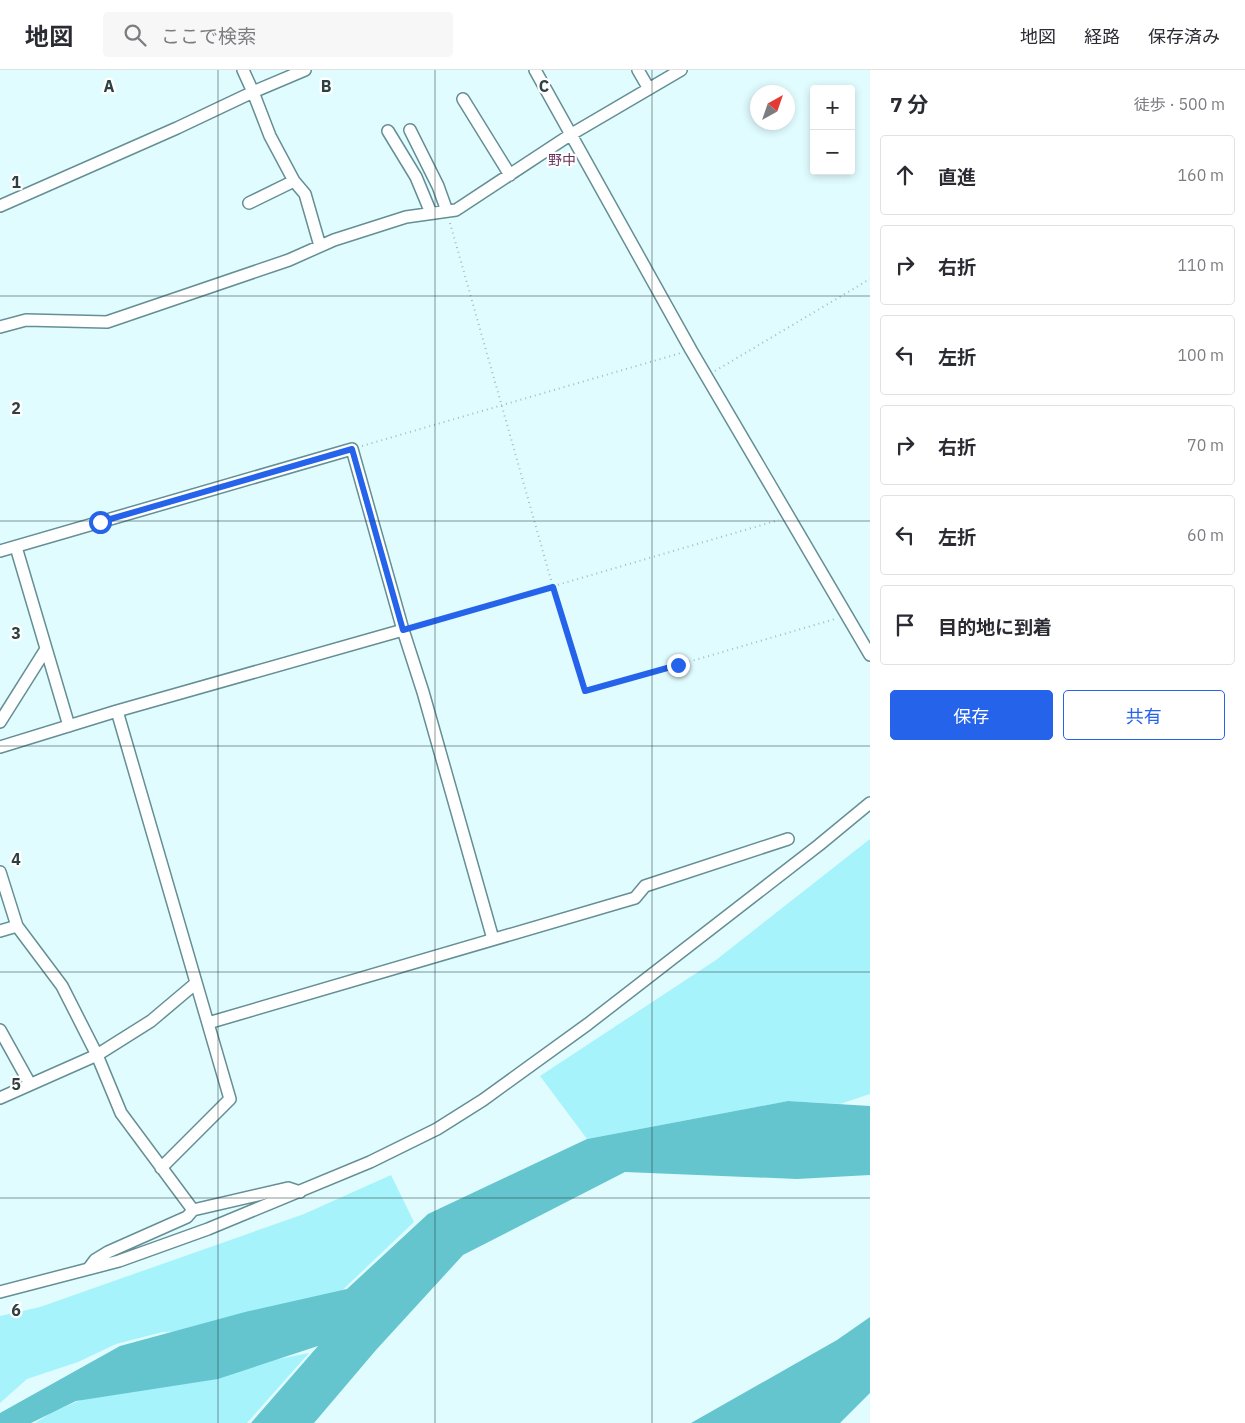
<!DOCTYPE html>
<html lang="ja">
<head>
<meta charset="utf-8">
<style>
	body { margin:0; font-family:"IBM Plex Sans","Noto Sans JP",sans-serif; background:#f7f7f7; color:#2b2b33 }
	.controls { position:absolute; right:15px; top:15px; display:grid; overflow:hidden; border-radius:5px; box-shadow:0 2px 8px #0003 }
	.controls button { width:45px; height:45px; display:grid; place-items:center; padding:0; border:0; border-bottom:1px solid #e1e1e2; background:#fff; color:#2b2b33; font:25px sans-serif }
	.compass { position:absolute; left:750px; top:15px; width:45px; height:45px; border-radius:50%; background:#fff; box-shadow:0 2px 8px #0003; rotate:40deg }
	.stop { position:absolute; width:15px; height:15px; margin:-11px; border:4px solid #2563eb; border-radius:50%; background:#fff }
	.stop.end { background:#2563eb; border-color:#fff; box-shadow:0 1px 5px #0008 }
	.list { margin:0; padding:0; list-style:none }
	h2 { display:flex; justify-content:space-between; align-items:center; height:65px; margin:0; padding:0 20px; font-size:21px }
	h2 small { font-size:16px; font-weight:400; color:#7c7c81 }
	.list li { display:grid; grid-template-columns:32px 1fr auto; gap:15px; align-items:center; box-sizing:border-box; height:80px; margin:0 10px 10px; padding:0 10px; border:1px solid #e1e1e2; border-radius:5px }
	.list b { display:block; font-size:19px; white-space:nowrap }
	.list em { font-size:16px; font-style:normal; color:#7c7c81 }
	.actions { display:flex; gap:10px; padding:15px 20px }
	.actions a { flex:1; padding:11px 0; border:1px solid #2563eb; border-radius:5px; text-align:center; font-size:18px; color:#2563eb }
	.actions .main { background:#2563eb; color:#fff }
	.icon { flex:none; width:28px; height:28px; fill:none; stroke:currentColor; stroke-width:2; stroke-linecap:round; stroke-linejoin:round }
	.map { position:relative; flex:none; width:870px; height:1353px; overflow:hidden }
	header { display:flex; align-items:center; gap:30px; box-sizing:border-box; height:70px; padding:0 25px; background:#fff; border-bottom:1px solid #e1e1e2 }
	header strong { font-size:24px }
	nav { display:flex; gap:28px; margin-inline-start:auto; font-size:18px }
	.search { width:350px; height:45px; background:#f7f7f7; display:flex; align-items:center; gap:12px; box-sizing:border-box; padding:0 18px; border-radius:5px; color:#7c7c81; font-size:19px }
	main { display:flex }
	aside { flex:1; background:#fff }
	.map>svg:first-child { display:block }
</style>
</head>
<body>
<header>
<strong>地図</strong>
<div class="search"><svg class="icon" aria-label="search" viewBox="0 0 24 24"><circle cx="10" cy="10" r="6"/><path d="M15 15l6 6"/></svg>ここで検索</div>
<nav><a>地図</a><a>経路</a><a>保存済み</a></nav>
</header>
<main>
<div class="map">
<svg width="870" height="1353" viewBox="0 0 870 1353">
	<rect width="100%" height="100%" fill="#e1fcff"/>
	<path fill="#a7f3fc" d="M870 769V1024L840 1034 788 1031 587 1069 540 1006 716 890Z
		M391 1105 414 1152 311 1250 252 1259 163 1262 116 1274 78 1292 27 1309 0 1333V1246L40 1237 304 1144Z
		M309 1283 247 1353H35L53 1342 108 1318 221 1300Z"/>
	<path fill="#64c5cf" d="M788 1031 870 1036V1105L797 1109 625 1102 463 1185 376 1280 314 1353H251L318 1276 218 1309 76 1331 31 1353H0V1343L120 1276 245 1242 347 1219 428 1144 587 1069Z
		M870 1247V1323L840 1353H691L837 1270Z"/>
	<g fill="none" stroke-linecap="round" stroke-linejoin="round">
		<defs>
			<path id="minor" d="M305 0 253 22 270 66 294 111 305 124 320 176
				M535 0 691 280 870 585
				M638 0 649 19
				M463 29 510 105
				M410 60 438 116 447 141
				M388 61 416 107 431 143
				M249 133 294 111
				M0 136 177 58 253 22 243 0
				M0 257 26 250 107 252 289 190 334 170 406 147 456 140 570 65 681 0
				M16 477 69 656
				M0 481 352 379 403 560 423 622 493 869
				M117 641 230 1029 161 1098
				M0 652 46 579
				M0 677 117 641 403 560
				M0 802 17 856 62 916 97 985 121 1043 193 1140 288 1118 300 1122
				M0 861 17 856
				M208 953 635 828 645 816 788 769
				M0 960 30 1014
				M0 1028 97 985 151 951 196 913
				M89 1198 95 1190 108 1182 187 1147 193 1140
				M0 1222 119 1191 208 1159 370 1092 437 1059 483 1030 588 954 819 775 870 733"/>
		</defs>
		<use href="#minor" stroke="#648f94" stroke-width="14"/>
		<path stroke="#a3bbbe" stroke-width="2" stroke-dasharray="1 4" stroke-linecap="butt" d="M450 153 553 517 585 621 678 595 835 549
			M715 301 870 209
			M362 376 681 283
			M414 557 779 450"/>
		<use href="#minor" stroke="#fff" stroke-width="11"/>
	</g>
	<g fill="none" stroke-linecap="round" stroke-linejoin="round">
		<path stroke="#2563eb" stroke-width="6" d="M100 452 352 379 403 560 553 517 585 621 678 595"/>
	</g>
	<path fill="none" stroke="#2e4042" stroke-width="1" stroke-opacity="0.55" d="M218 0V1353M435 0V1353M652 0V1353M0 226H870M0 451H870M0 676H870M0 902H870M0 1128H870"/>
	<g text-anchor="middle" stroke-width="4.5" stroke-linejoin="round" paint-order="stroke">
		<g font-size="14" fill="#69325e" stroke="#fff">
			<text x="562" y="95">野中</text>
		</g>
	</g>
	<g font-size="16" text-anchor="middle" font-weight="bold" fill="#2e4042" stroke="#fff" stroke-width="4.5" stroke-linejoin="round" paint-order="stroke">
		<text x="109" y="22">A</text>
		<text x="326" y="22">B</text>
		<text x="544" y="22">C</text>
		<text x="16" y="118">1</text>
		<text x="16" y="344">2</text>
		<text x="16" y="569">3</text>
		<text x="16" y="795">4</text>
		<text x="16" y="1020">5</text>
		<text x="16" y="1246">6</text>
	</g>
</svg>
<div class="controls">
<button>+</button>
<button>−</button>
</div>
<svg class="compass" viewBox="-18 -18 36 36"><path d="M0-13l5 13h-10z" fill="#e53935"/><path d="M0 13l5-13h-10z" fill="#7c7c81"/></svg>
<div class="stop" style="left:100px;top:452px"></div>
<div class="stop end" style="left:678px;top:595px"></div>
</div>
<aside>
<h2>7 分<small>徒歩 · 500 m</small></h2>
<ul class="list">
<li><svg class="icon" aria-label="ahead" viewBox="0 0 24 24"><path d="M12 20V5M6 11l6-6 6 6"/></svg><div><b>直進</b></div><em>160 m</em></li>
<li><svg class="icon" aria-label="right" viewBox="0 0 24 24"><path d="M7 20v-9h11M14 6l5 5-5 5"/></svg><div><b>右折</b></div><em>110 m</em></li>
<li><svg class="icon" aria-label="left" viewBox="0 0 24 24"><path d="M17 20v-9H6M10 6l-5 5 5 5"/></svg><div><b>左折</b></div><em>100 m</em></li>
<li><svg class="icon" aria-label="right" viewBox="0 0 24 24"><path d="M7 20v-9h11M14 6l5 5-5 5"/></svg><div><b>右折</b></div><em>70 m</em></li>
<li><svg class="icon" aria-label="left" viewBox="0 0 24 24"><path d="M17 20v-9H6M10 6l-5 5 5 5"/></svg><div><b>左折</b></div><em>60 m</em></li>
<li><svg class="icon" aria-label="arrive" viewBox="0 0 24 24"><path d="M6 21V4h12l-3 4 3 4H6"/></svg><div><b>目的地に到着</b></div></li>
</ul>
<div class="actions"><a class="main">保存</a><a>共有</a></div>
</aside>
</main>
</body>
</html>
